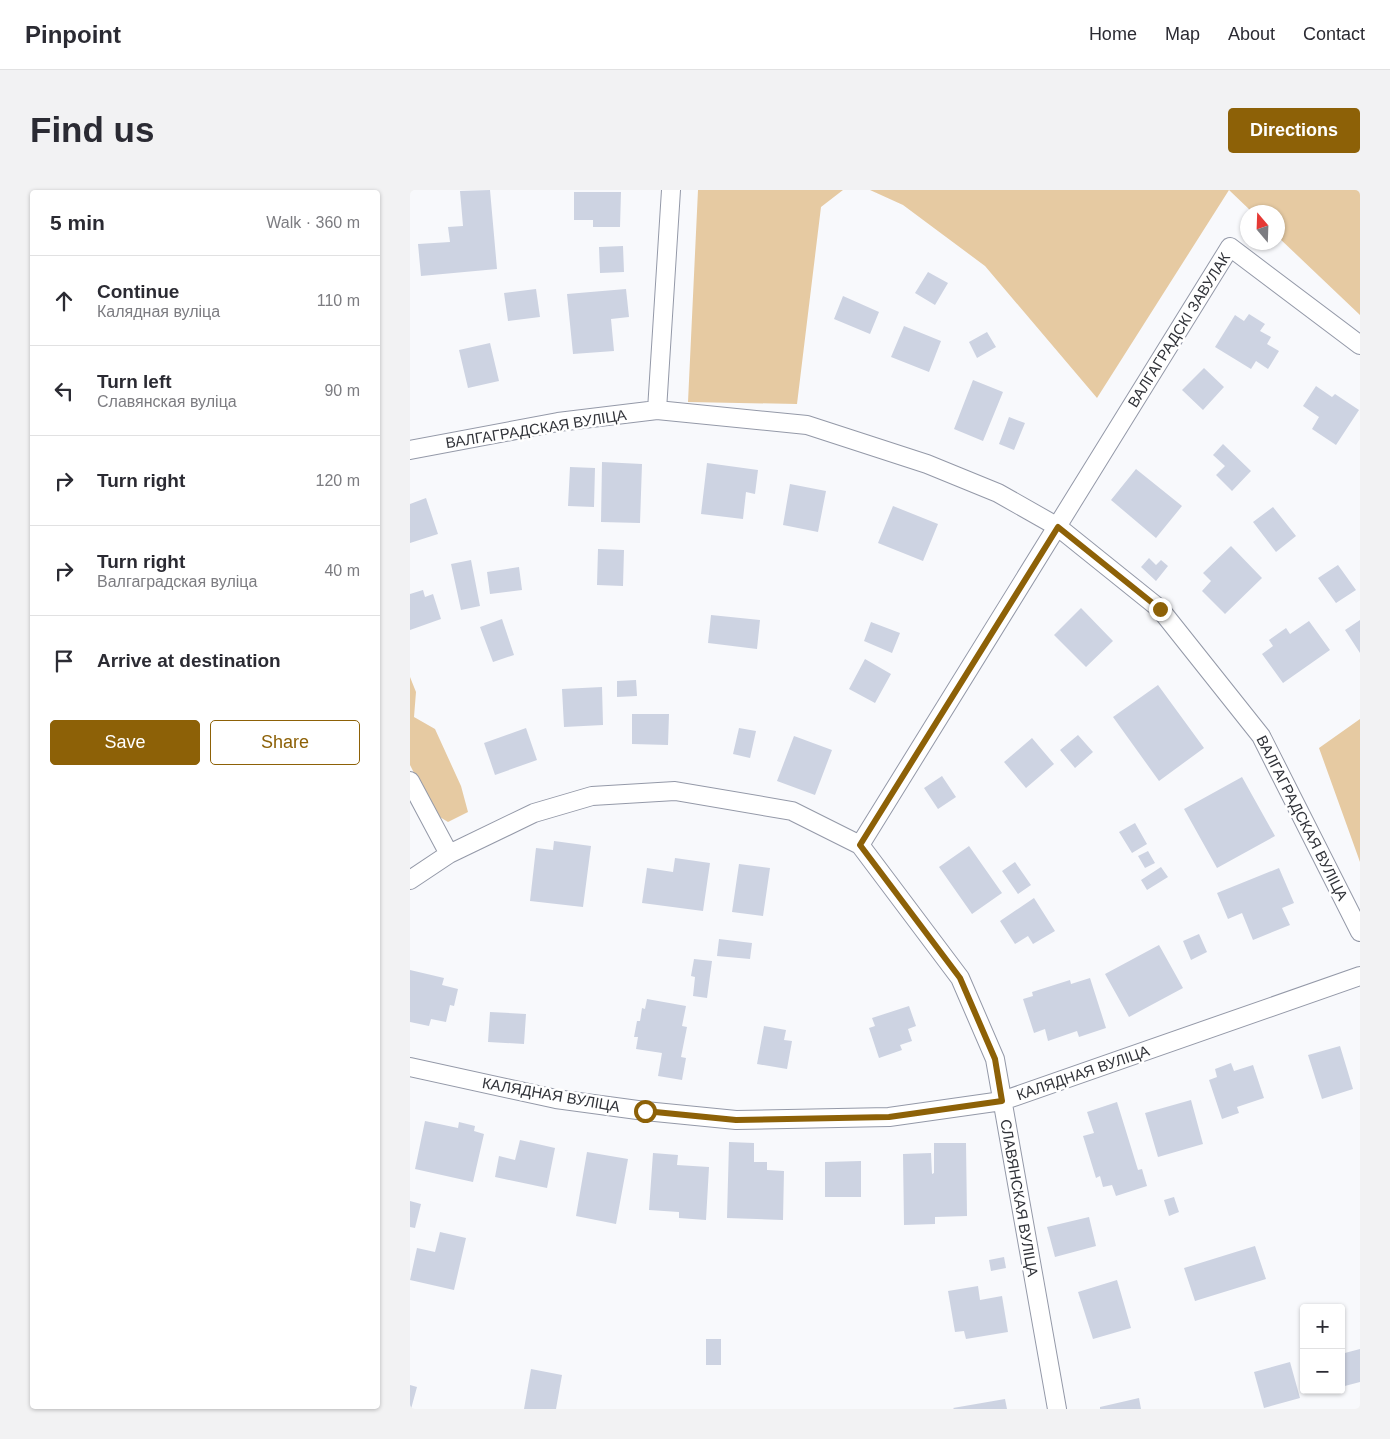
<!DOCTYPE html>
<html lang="en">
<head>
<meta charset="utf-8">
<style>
	body { margin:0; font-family:Helvetica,sans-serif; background:#f2f2f3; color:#2b2b33 }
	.controls { position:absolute; right:15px; bottom:15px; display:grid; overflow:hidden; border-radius:5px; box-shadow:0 1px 4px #0004 }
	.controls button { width:45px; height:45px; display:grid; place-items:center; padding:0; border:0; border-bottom:1px solid #e1e1e2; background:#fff; color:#2b2b33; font:25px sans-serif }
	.compass { position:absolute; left:830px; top:15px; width:45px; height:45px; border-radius:50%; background:#fff; box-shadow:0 1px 4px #0004; rotate:341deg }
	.stop { position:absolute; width:15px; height:15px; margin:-11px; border:4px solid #8d6107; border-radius:50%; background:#fff }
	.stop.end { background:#8d6107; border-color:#fff; box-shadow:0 1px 5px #0008 }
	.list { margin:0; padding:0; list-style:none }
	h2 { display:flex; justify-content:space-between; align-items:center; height:65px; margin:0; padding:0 20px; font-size:21px }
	h2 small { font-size:16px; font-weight:400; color:#7c7c81 }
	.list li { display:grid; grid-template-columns:32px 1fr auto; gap:15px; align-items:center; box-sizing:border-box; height:90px; padding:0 20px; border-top:1px solid #e1e1e2 }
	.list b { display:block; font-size:19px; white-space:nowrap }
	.list p { margin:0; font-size:16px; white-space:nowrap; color:#7c7c81 }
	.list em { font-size:16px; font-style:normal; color:#7c7c81 }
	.actions { display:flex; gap:10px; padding:15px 20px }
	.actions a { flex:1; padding:11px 0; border:1px solid #8d6107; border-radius:5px; text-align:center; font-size:18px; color:#8d6107 }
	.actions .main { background:#8d6107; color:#fff }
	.icon { flex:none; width:28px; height:28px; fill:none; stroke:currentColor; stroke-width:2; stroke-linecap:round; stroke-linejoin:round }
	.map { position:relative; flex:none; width:950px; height:1219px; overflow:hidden; border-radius:5px }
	header { display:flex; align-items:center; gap:30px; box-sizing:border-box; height:70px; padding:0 25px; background:#fff; border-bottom:1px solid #e1e1e2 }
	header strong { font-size:24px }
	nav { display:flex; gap:28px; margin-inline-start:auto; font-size:18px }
	.intro { display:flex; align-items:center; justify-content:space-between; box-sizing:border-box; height:120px; padding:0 30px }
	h1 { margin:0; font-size:35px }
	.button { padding:12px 22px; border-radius:5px; background:#8d6107; color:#fff; font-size:18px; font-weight:700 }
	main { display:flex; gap:30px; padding:0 30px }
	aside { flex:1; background:#fff; border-radius:5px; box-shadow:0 1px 4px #0004 }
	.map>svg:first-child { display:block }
</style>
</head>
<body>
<header>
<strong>Pinpoint</strong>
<nav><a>Home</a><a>Map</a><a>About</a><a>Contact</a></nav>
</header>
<div class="intro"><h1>Find us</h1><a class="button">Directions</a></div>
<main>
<aside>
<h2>5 min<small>Walk · 360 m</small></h2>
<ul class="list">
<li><svg class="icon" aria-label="ahead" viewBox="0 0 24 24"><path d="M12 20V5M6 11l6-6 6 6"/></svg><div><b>Continue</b><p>Калядная вуліца</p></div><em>110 m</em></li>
<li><svg class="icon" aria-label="left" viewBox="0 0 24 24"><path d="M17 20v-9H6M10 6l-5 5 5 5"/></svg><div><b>Turn left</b><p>Славянская вуліца</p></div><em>90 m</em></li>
<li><svg class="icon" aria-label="right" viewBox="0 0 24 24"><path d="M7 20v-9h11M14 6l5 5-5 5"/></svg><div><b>Turn right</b></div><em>120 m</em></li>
<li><svg class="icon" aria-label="right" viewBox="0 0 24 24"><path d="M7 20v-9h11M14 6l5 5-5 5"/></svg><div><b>Turn right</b><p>Валгаградская вуліца</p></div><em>40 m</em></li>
<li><svg class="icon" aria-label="arrive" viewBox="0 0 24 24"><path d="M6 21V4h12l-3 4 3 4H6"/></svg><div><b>Arrive at destination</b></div></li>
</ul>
<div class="actions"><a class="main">Save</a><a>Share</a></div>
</aside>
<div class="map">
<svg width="950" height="1219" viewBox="0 0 950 1219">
	<rect width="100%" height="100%" fill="#f8f9fc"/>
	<path fill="#e6caa2" d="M288 0H433L411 17 387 214 278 212Z
		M460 0H950V125L868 47V22H842L819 0 687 208 575 76 493 15Z
		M0 487 6 502 4 527 25 539 51 596 58 622 38 632 25 624 0 575Z
		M950 529V672L909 558Z"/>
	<path fill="#cdd3e2" d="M80 0 87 79 11 86 8 54 40 52 38 37 53 36 50 1Z
		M164 2H211L210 37H183V30H164Z
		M213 56 214 82 190 83 189 57Z
		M518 82 538 93 525 115 505 103Z
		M126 99 130 127 98 131 94 103Z
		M216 99 219 127 201 129 204 161 163 164 157 104Z
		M433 106 469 122 460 144 424 129Z
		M839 124 855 134 850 141 861 147 857 154 869 161 858 179 846 171 841 179 805 157 825 125 834 131Z
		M494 136 531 151 519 182 481 167Z
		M577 142 586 157 567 168 559 152Z
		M80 153 89 191 58 198 49 160Z
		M794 178 814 197 793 220 772 200Z
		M563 190 593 202 573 251 544 239Z
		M906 196 922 207 925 204 949 220 926 255 902 239 909 227 893 216Z
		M599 227 615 233 604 260 589 254Z
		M813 254 841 281 822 301 806 285 815 276 803 265Z
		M192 272 232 274 230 333 191 332Z
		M297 273 348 280 345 304 336 302 333 329 291 324Z
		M160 277 185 278 184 317 158 316Z
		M726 279 772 316 746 348 701 310Z
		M380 294 416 301 408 342 373 335Z
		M16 308 28 344 0 353V314Z
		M483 316 528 334 513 371 468 353Z
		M863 317 886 346 866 362 843 332Z
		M821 356 852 388 815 424 792 401 801 391 793 383Z
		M188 359 214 360 213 396 187 395Z
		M739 368 746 375 751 370 758 376 746 391 731 377Z
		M61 370 70 416 51 420 41 374Z
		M928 375 946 400 926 413 908 388Z
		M109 377 112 400 80 404 77 382Z
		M13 400 15 407 23 404 31 429 0 440V404Z
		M671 418 703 451 676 477 644 445Z
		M301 425 350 430 347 459 298 453Z
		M92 429 104 465 83 472 70 437Z
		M950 430V463L935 440Z
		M899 431 920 460 873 493 852 464 863 456 859 450 876 438 880 444Z
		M461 432 490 443 482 463 454 451Z
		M455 469 481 484 465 513 439 499Z
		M226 490 227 506 207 507V491Z
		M748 495 794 558 749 591 703 527Z
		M192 497 193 535 154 537 152 499Z
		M222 524H259L258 555 222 554Z
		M116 538 127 570 85 585 74 553Z
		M329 538 346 541 340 568 323 564Z
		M668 545 683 562 665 578 650 560Z
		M384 546 422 560 405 605 367 591Z
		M622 548 644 574 616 598 594 572Z
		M532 586 546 607 528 619 514 598Z
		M832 587 865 646 807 678 774 619Z
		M725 633 737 654 722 663 709 642Z
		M144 651 181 656 173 717 120 711 126 658 143 660Z
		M559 656 592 703 562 724 529 677Z
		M738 661 745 673 735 678 728 666Z
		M265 668 300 673 293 721 232 713 237 678 263 682Z
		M605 672 621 695 608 704 592 681Z
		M329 674 360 678 353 726 322 722Z
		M751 677 758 687 737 700 731 690Z
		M869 678 884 713 872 718 880 735 843 750 832 723 818 729 807 703Z
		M624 708 645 741 623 754 618 746 605 754 590 731Z
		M789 744 797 762 781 770 773 751Z
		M309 749 342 753 340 769 307 766Z
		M749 755 773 798 719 827 695 784Z
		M284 769 302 771 297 808 283 806 285 787 281 786Z
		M0 780 34 788 32 795 48 799 44 816 40 815 36 832 21 829 19 836 0 832Z
		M680 788 696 838 669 847 667 841 638 851 635 839 624 843 613 809 623 806 622 802 660 790 661 794Z
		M237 809 276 816 272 836 277 837 271 867 276 868 272 890 248 886 252 863 226 859 228 847H224L227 831H230L232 818 235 819Z
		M499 816 506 836 498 839 502 851 490 855 492 860 469 868 459 838 465 836 462 828Z
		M80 822 116 824 114 854 78 852Z
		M354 836 376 840 374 850 382 851 377 879 347 874Z
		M930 856 943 899 912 909 898 865Z
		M821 873 824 881 843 875 854 908 827 917 829 923 812 929 799 890 807 887 805 879Z
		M781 910 793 954 748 967 735 923Z
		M707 912 728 980 732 979 737 996 706 1006 702 995 693 997 690 986 686 988 673 946 684 943 677 922Z
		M15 931 48 938 49 932 65 936 64 941 74 944 63 992 5 979Z
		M110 950 145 958 137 998 85 987 89 966 105 970Z
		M319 952 344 953V972H357V980L374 981 373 1030 317 1028Z
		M524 953H556L557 1026 525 1027V1034L494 1035 493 964 521 963 522 984 524 983Z
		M177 962 218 969 206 1034 166 1026Z
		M243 963 268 965 267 975 299 977 296 1030 269 1028V1022L239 1020Z
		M451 971V1007H415V972Z
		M764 1007 769 1022 759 1026 754 1010Z
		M0 1011 11 1014 5 1038 0 1037Z
		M679 1027 686 1056 645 1067 637 1037Z
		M30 1042 56 1048 44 1100 0 1090 7 1058 25 1062Z
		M845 1056 856 1089 785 1111 774 1078Z
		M594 1067 596 1078 581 1081 579 1070Z
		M707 1090 721 1138 683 1149 668 1102Z
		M568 1096 570 1110 592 1106 598 1142 556 1149 554 1141 545 1142 538 1101Z
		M296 1149H311V1175H296Z
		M950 1159V1192L931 1197V1164Z
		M880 1172 890 1208 854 1218 844 1182Z
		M121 1179 152 1185 146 1219H114Z
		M0 1195 7 1197 1 1219H0Z
		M729 1208 731 1219H690V1217Z
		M595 1209 597 1219H544L543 1218Z"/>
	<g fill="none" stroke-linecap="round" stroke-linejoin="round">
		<defs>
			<path id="street" d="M247 220 261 0
				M0 260 148 232 247 220 397 235 517 274 588 303 648 337 750 419 851 546 950 742
				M0 591 39 664
				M450 655 820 57 950 155
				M0 690 39 664 124 623 182 606 265 601 382 621 450 655 550 788 585 869 647 1219
				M0 877 146 909 235 921 326 930 479 927 592 911 950 786"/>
		</defs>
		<use href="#street" stroke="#9499a8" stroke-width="20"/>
		<use href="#street" stroke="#fff" stroke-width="18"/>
	</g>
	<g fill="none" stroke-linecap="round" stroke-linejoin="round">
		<path stroke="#8d6107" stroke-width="6" d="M235 921 326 930 479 927 592 911 585 869 550 788 450 655 648 337 750 419"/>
	</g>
	<g text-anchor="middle" stroke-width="5" stroke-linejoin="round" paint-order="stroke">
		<g font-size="15" fill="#32343a" stroke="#fff">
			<text transform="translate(769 140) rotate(-58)" y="5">ВАЛГАГРАДСКІ ЗАВУЛАК</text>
			<text transform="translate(126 239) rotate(-9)" y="5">ВАЛГАГРАДСКАЯ ВУЛІЦА</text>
			<text transform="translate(892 628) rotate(63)" y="5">ВАЛГАГРАДСКАЯ ВУЛІЦА</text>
			<text transform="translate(673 883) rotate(-19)" y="5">КАЛЯДНАЯ ВУЛІЦА</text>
			<text transform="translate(141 905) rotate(10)" y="5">КАЛЯДНАЯ ВУЛІЦА</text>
			<text transform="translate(609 1008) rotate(80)" y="5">СЛАВЯНСКАЯ ВУЛІЦА</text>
		</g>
	</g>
</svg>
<div class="controls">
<button>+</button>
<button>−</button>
</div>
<svg class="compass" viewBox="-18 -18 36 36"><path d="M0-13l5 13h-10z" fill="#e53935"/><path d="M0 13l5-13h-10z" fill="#7c7c81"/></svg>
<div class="stop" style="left:235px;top:921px"></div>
<div class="stop end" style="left:750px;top:419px"></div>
</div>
</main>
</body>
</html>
